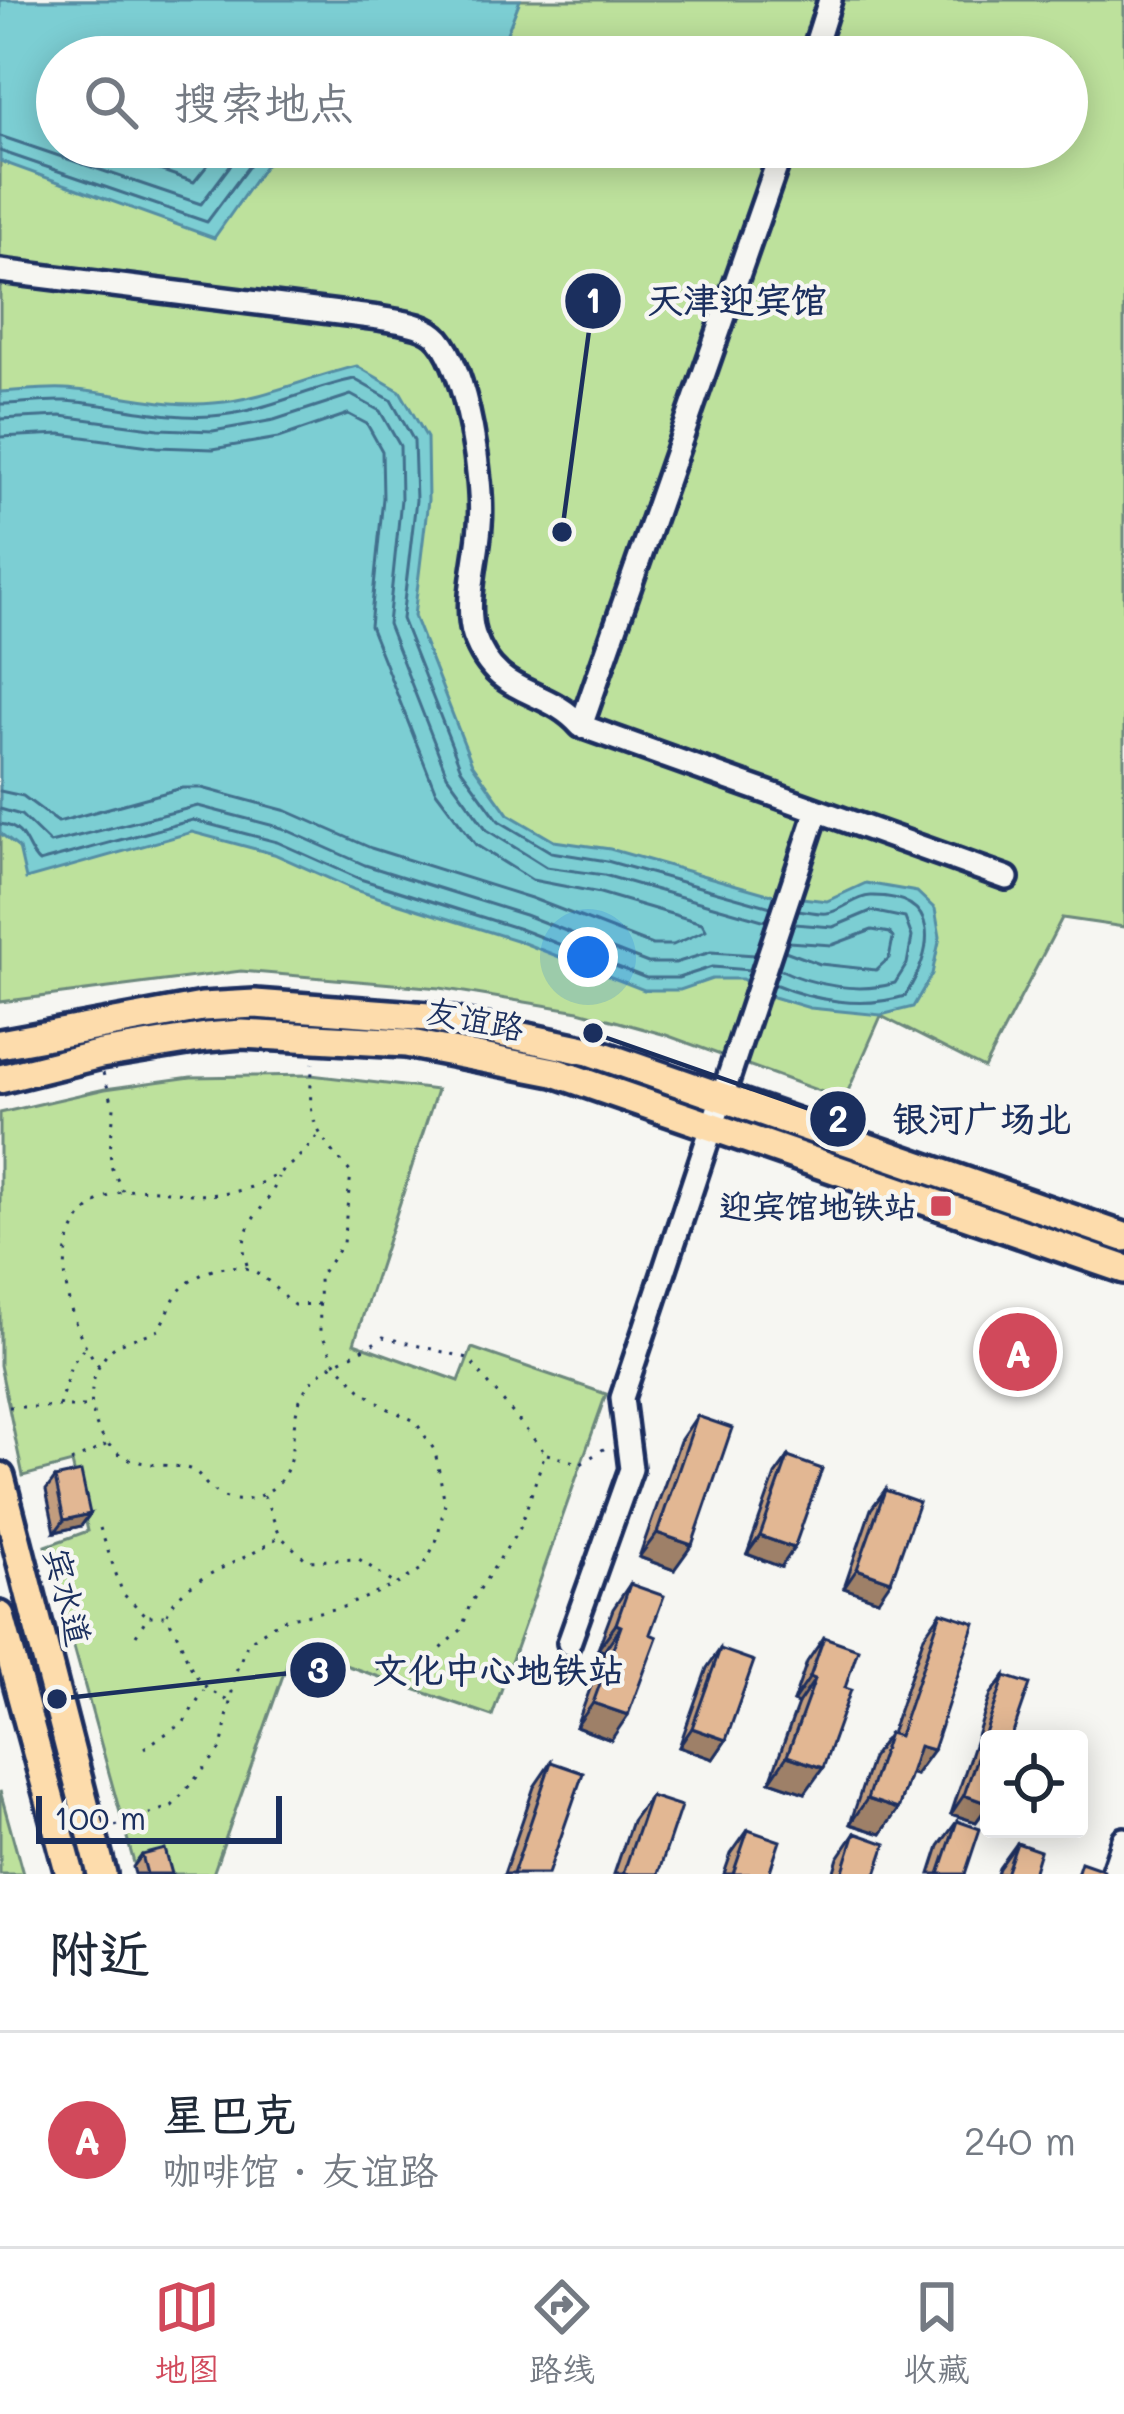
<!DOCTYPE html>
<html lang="zh">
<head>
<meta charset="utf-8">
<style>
	body { margin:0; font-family:Mali,"LXGW WenKai TC",sans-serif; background:#f2f2f3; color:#1f2937 }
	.controls { position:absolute; right:36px; bottom:36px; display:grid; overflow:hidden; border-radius:12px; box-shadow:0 6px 30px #0003 }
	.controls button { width:108px; height:108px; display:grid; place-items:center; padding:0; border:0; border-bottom:3px solid #e0e1e3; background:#fff; color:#1f2937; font:60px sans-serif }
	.scale { position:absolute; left:36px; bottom:30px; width:246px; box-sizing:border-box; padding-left:12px; border:6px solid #1b2f5e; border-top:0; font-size:33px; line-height:42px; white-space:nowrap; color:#1b2f5e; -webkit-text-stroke:9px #f6f6f2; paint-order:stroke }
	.you { position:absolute; left:588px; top:957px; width:42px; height:42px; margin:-30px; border:9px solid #fff; border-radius:50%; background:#1a73e8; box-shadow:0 0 0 18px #1a73e833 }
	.badge { display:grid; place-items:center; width:78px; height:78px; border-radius:50%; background:#d1495b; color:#fff; font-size:39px; font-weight:700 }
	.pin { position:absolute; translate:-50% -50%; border:6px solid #fff; box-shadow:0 3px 12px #0006 }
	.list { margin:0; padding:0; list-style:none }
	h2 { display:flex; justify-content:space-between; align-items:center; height:156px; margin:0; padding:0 48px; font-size:51px }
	h2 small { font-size:39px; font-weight:400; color:#747a83 }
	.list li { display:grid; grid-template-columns:78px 1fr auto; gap:36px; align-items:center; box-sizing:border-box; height:216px; padding:0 48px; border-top:3px solid #e0e1e3 }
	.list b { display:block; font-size:45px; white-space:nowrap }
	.list p { margin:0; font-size:39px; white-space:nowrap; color:#747a83 }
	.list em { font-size:39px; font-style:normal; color:#747a83 }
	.icon { flex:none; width:66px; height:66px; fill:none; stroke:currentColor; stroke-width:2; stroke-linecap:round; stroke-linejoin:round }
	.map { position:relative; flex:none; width:1124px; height:1874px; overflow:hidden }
	.search { position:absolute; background:#fff; box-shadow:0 6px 30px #0003; left:36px; right:36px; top:36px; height:132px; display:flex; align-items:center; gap:30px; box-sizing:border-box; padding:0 42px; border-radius:66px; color:#747a83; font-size:45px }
	.sheet { height:372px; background:#fff }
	nav { display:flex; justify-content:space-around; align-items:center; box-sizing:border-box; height:168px; border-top:3px solid #e0e1e3; background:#fff; font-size:33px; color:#747a83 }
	nav a { display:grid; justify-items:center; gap:6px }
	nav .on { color:#d1495b }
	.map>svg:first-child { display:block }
</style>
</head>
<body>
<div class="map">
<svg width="1124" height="1874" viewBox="0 0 1124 1874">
	<rect width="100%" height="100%" fill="#f6f6f2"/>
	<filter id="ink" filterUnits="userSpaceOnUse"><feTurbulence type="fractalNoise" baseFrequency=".00833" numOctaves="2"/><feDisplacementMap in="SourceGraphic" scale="24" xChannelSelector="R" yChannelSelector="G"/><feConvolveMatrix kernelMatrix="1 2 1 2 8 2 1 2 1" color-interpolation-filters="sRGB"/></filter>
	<g filter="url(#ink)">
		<path fill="#bde19c" stroke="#6c887d" stroke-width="3" fill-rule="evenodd" d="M0 0H1124V927L1062 918 984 1068 881 1016 844 1100 666 1035 579 1011 440 988 241 971 0 1002ZM57 57H1067V147H57Z
			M311 1075 437 1090 354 1343 459 1381 472 1348 606 1394 492 1716 293 1647 213 1874H162L157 1858 134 1863 46 1546 88 1531 72 1463 23 1476 0 1365V1113L105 1089 191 1077Z
			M0 1791 23 1874H0Z"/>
		<path fill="#7cced3" stroke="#558ea4" stroke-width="3" d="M0 0H520L499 53 485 51 482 57H57V147H278L214 238 0 161Z
			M357 366 400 391 427 438 428 500 414 616 472 764 508 814 554 841 610 849 768 894 827 901 866 883 917 892 935 909 940 937 932 974 913 1007 881 1015 810 1008 773 997 742 979H712L680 990H644L516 940 355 890 274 854 192 832 26 879 19 848 0 833V392C21 391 44 388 65 389 115 392 164 408 214 403 264 399 309 377 357 366Z"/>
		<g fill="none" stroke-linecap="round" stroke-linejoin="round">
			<path stroke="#426f8d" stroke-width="3" d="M0 136 201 204 244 147
				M94 147 194 182 222 147
				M0 151 207 222 263 147
				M0 404C21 404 43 400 65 401 114 404 162 419 212 416 262 413 306 389 354 379L391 400 414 441 416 500 402 619 461 769 499 821 551 852 607 861 771 907
				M0 419 61 416 159 429 213 431 274 420 351 395 380 411 400 446 401 499 388 624 447 775 487 830 546 867 604 875 766 921
				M0 437 61 434 157 447 213 449 278 438 348 414 367 424 382 451 383 498 370 626 435 790 476 845 532 880 600 893 702 923 706 930 673 945H652L531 898 371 848 287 811 202 788H182L58 822 23 796 0 791
				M0 809 21 815 50 843 198 806 282 828 365 865 525 915 648 963H675L711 952 755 955
				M0 824C28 827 25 850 39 862L193 820 277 842 360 879 520 929 646 978H678L712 967 750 970
				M785 951 820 964 876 970 889 958 893 938 890 933 872 930 832 945 788 942
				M779 969C812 985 859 994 895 983L907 964 912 937 905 918 871 911 833 927 794 924
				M774 984C814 1001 863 1009 905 996 934 951 943 895 871 896 856 896 843 911 827 913 818 914 807 911 798 910"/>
			<defs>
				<path id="minor" d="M812 57 830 0
					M783 147 581 726 1007 878
					M0 271 379 318C398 322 425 323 439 339 467 371 484 483 480 525 478 558 464 604 474 635 497 700 545 685 581 726
					M569 1643 631 1469 622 1398 817 811
					M1112 1874 1124 1839"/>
				<path id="major" d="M0 1044 202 1007 255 1004 429 1017 589 1051 1124 1237
					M0 1079 101 1054 206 1037 242 1034 406 1043 554 1072 1124 1269
					M0 1477 102 1874
					M0 1616 70 1874"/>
			</defs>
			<use href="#minor" stroke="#1b2f5e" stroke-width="30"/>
			<use href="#major" stroke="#1b2f5e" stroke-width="36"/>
			<path stroke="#1b2f5e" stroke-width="3" stroke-dasharray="3 9" stroke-linecap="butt" d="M103 1073 114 1107 110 1152 112 1169 123 1191
				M247 1265C234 1220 268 1214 278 1177
				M319 1304 294 1305C280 1296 272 1282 259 1274 235 1258 201 1270 181 1289 171 1299 167 1318 159 1330 143 1337 120 1340 109 1352 81 1382 87 1436 123 1456 147 1469 178 1462 194 1471 200 1474 202 1480 207 1485 224 1502 243 1505 265 1493 307 1471 282 1421 307 1387 325 1361 360 1355 383 1337L468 1358 545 1453 520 1528 470 1604 462 1629 426 1663 383 1665 373 1673
				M99 1366C61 1318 41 1217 117 1193 141 1186 166 1191 191 1194 244 1199 287 1177 318 1135
				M59 1406 71 1365 83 1349
				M9 1407H89
				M547 1454 581 1464 608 1446
				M71 1462 106 1445
				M264 1496 280 1536 308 1561 359 1559 395 1584
				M100 1528 123 1594 145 1614
				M167 1614C185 1573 245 1565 279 1536
				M136 1635 148 1616H166C193 1654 180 1676 228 1701
				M144 1748 184 1722 204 1690
				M115 1826 172 1806 221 1749 236 1671 248 1642 281 1620 343 1607 396 1585 423 1568 437 1539 445 1503 435 1451 415 1421 387 1408 360 1389 336 1363 320 1331 319 1277 343 1243 351 1173C313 1128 306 1122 313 1063"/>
			<use href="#minor" stroke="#f6f6f2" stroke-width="21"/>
			<use href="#major" stroke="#fddcac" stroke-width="27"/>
		</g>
		<path fill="#c29d7e" stroke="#1b2f5e" stroke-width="3" d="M697 1416 674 1570 639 1557 680 1441Z
			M788 1457 781 1567 747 1554 775 1475Z
			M55 1478 90 1514 81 1526 55 1532 46 1490Z
			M885 1490 878 1600 844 1588 871 1509Z
			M630 1584 650 1634 611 1740 576 1727 604 1651 598 1649 613 1609Z
			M941 1612 915 1775 910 1773 898 1809 881 1834 850 1824 872 1758 889 1733 891 1734 924 1636Z
			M824 1637 805 1793 770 1781 798 1704 793 1702 807 1662Z
			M720 1649 726 1740 713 1759 679 1747 707 1668Z
			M1005 1676 989 1804 976 1822 951 1814 991 1694Z
			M551 1762 548 1874H504L534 1787Z
			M650 1796 658 1874H614L632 1821Z
			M957 1821 965 1874H930L939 1846Z
			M748 1830 769 1874H724L731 1854Z
			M855 1833 876 1874H833L838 1858Z
			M1017 1843 1033 1874H997L999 1868Z
			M142 1855 172 1874H135L133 1867Z"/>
		<path fill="#9e8067" stroke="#1b2f5e" stroke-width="3" d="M90 1514 81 1526 55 1532 64 1520Z
			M657 1533 692 1545 674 1570 639 1557Z
			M760 1536 794 1548 781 1567 747 1554Z
			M857 1569 891 1581 878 1600 844 1588Z
			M616 1624 621 1626 604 1651 598 1649Z
			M810 1677 815 1679 798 1704 793 1702Z
			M593 1703 628 1715 611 1740 576 1727Z
			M692 1728 726 1740 713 1759 679 1747Z
			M919 1746 933 1750 915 1775 902 1771Z
			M787 1756 823 1768 805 1793 770 1781Z
			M964 1795 989 1804 976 1822 951 1814Z
			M867 1799 898 1809 881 1834 850 1824Z"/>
		<path fill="#e2b793" stroke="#1b2f5e" stroke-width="3" d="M697 1416 732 1428 692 1545 657 1533Z
			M788 1457 822 1469 794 1548 760 1536Z
			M81 1472 90 1514 64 1520 55 1478Z
			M885 1490 919 1502 891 1581 857 1569Z
			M630 1584 664 1596 650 1634 657 1637 628 1715 593 1703 621 1626 616 1624Z
			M941 1612 975 1623 933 1750 919 1746 898 1809 867 1799 889 1733 899 1736Z
			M824 1637 858 1649 845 1688 851 1690 823 1768 787 1756 815 1679 810 1677Z
			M720 1649 754 1661 726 1740 692 1728Z
			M1005 1676 1030 1684 1011 1739H989V1804L964 1795Z
			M551 1762 583 1773 548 1874H513Z
			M650 1796 681 1806 658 1874H623Z
			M957 1821 980 1829 965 1874H939Z
			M748 1830 780 1841 769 1874H733Z
			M855 1833 886 1844 876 1874H842Z
			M1017 1843 1040 1851 1033 1874H1006Z
			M165 1849 172 1874H147L142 1855Z
			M1081 1862 1104 1870 1103 1874H1077Z"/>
	</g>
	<rect fill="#d1495b" stroke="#f6f6f2" stroke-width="4.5" x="929" y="1194" width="24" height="24" rx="6"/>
	<g text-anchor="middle" stroke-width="9" stroke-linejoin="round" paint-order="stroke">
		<g font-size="33" fill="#1b2f5e" stroke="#f6f6f2">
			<text transform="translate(475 1019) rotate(11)" y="12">友谊路</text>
			<text transform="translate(68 1597) rotate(76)" y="12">宾水道</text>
		</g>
		<g font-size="33" font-weight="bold" fill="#1b2f5e" stroke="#f6f6f2" text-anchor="end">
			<text x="917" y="1218">迎宾馆地铁站</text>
		</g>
	</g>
	<path fill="none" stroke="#1b2f5e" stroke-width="4.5" d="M562 532L593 301M593 1033L838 1119M57 1699L318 1670"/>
	<g fill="#1b2f5e" stroke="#f6f6f2" stroke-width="4.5">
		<circle cx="562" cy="532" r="12"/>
		<circle cx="593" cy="1033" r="12"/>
		<circle cx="57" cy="1699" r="12"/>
		<circle cx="593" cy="301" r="30"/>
		<circle cx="838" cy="1119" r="30"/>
		<circle cx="318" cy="1670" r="30"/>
	</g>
	<g font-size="36" text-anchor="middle" font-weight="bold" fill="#fff">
		<text x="593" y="313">1</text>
		<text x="838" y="1132">2</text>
		<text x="318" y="1683">3</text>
	</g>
	<g font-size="36" text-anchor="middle" font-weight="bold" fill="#1b2f5e" stroke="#f6f6f2" stroke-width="9" stroke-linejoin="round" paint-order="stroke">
		<text x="737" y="313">天津迎宾馆</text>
		<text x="982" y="1132">银河广场北</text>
		<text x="498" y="1683">文化中心地铁站</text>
	</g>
</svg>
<div class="controls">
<button><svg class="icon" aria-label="locate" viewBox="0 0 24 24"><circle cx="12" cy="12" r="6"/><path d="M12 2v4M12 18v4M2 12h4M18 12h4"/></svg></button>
</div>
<div class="scale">100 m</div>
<div class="you"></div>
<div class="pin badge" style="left:1018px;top:1352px">A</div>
<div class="search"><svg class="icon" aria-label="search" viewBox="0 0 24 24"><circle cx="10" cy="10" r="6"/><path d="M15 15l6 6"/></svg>搜索地点</div>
</div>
<section class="sheet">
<h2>附近<small></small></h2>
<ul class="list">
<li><span class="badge">A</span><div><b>星巴克</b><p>咖啡馆 · 友谊路</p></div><em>240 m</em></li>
</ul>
</section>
<nav>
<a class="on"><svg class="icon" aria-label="map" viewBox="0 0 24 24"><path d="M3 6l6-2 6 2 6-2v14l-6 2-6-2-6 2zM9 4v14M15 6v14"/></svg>地图</a>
<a><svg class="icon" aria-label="directions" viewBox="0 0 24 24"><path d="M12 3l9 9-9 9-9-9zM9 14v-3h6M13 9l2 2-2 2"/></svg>路线</a>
<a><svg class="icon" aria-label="saved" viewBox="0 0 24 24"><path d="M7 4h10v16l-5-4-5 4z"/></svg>收藏</a>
</nav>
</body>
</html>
